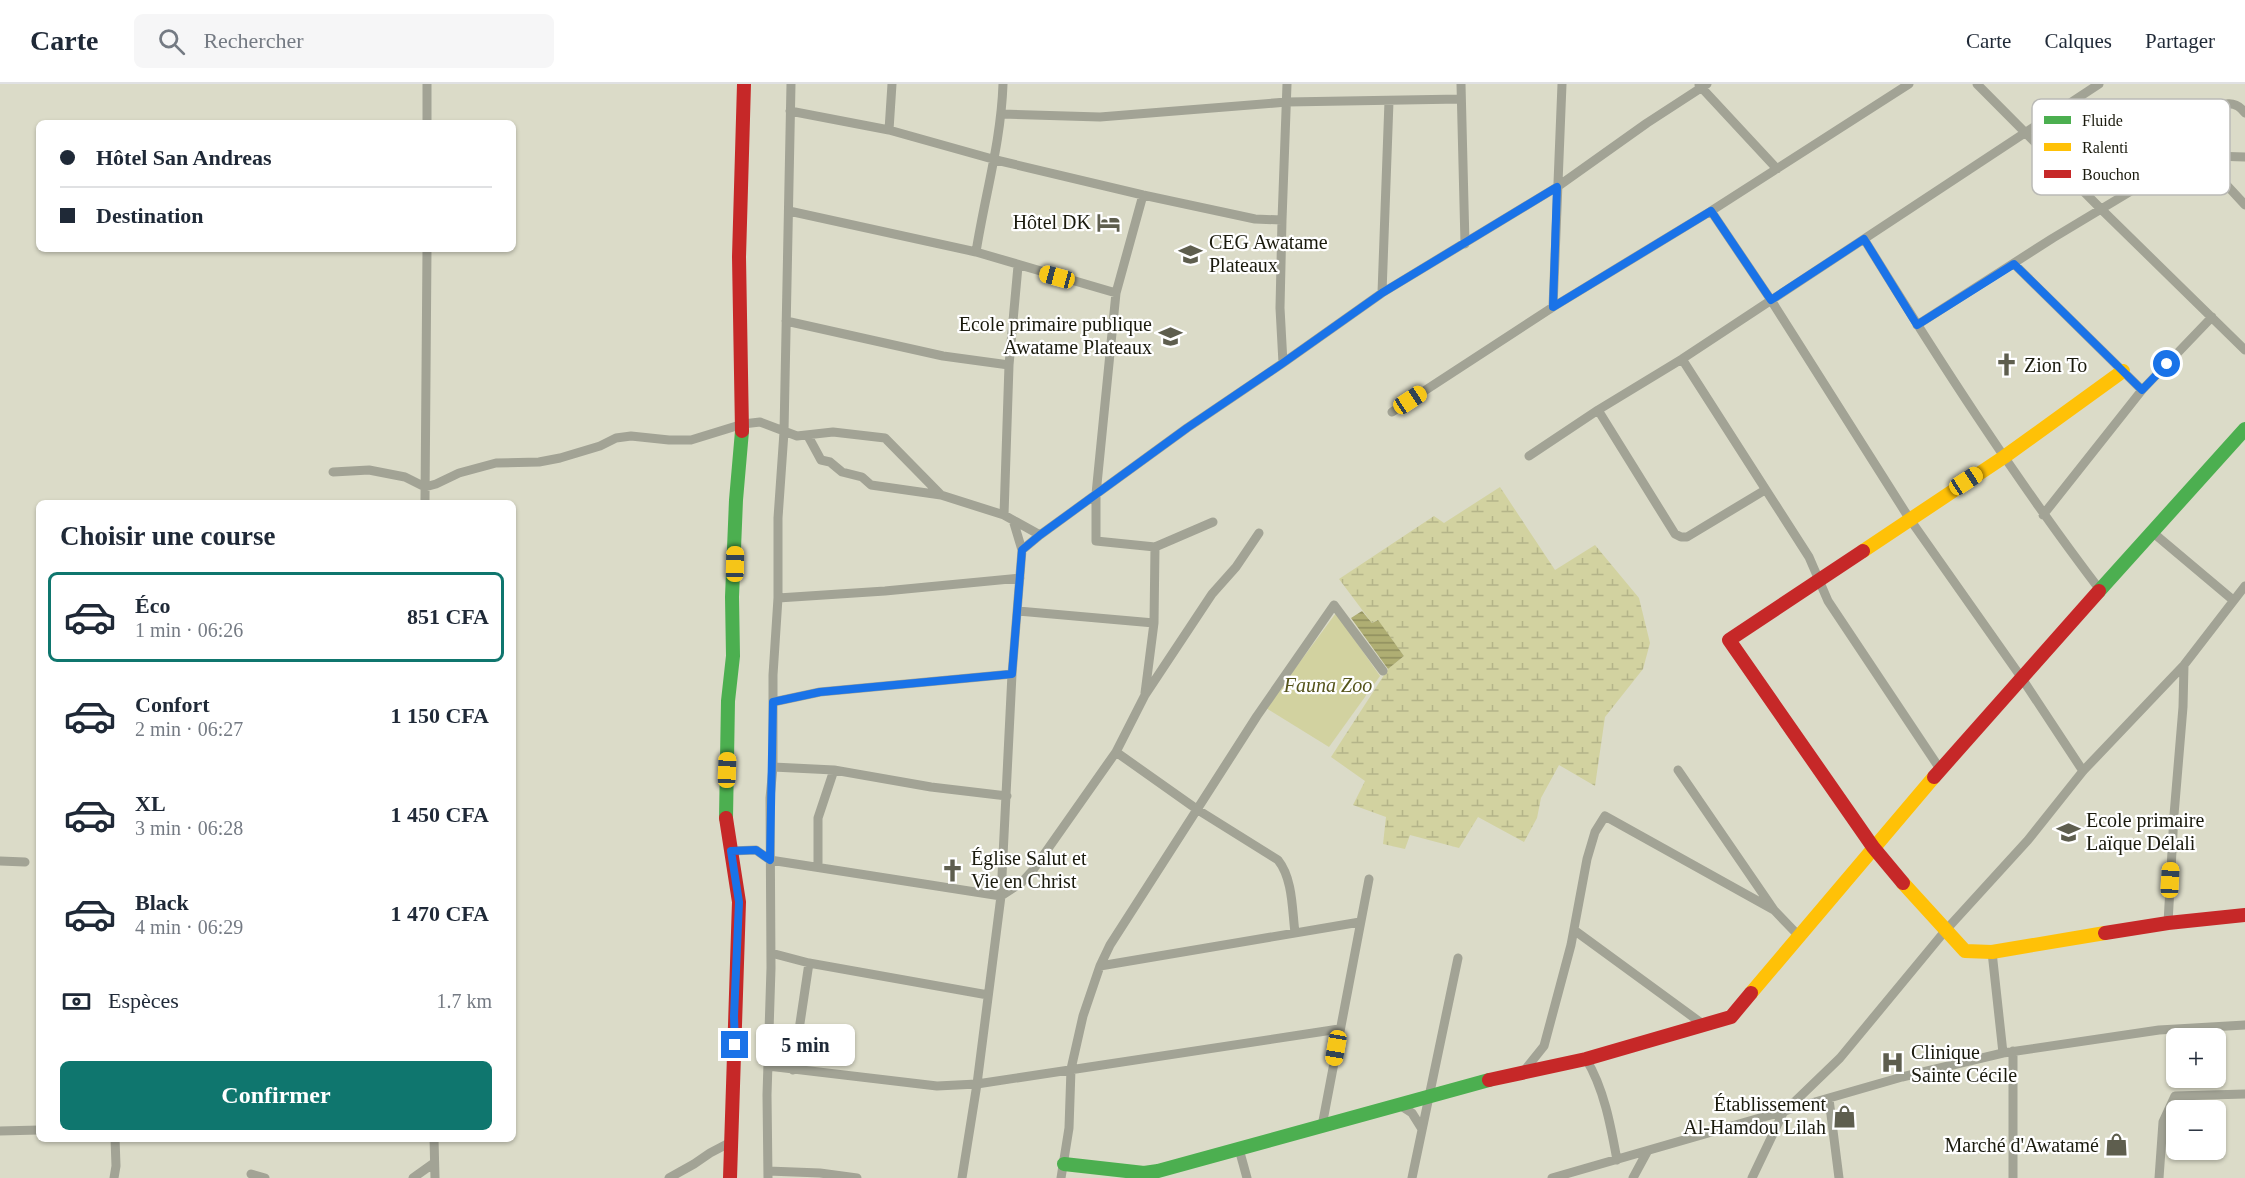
<!DOCTYPE html>
<html lang="fr">
<meta charset="utf-8">
<style>
body{margin:0;font-family:"Times New Roman",serif;background:#f6f6f7;color:#1f2937;height:100vh;display:flex;flex-direction:column;font-size:22px;white-space:nowrap}
*{box-sizing:border-box;margin:0}
p{font-size:20px;color:#747a83}
.icon{flex:none;width:33px;height:33px;fill:none;stroke:currentColor;stroke-width:2;stroke-linecap:round;stroke-linejoin:round}
.map{position:relative;flex:1;overflow:hidden}
.sheet{position:absolute;left:36px;top:416px;width:480px;height:642px;display:flex;flex-direction:column;background:#fff;border-radius:9px;box-shadow:0 2px 4px #0004}
.sheet>*{flex:none}
.top-card{position:absolute;left:36px;top:36px;width:480px;height:132px;border-radius:9px;box-shadow:0 2px 4px #0004;display:grid;align-content:center;height:132px;padding:0 24px;background:#fff}
.buttons{position:absolute;left:2166px;top:944px;display:grid;gap:12px}
.buttons a{display:grid;place-items:center;width:60px;height:60px;border-radius:9px;background:#fff;box-shadow:0 2px 4px #0004;font-size:30px}
.end{position:absolute;width:27px;height:27px;margin:-14px;border:8px solid #1a73e8;background:#fff;box-shadow:0 0 0 3px #fff}
.from{border-radius:50%}
.bubble{position:absolute;height:42px;border-radius:9px;background:#fff;box-shadow:0 2px 4px #0004;font-size:20px;font-weight:700;line-height:42px;text-align:center}
.car{position:absolute;width:18px;height:36px;margin:-18px -9px;border-radius:8px;box-shadow:0 0 4px 2px #0007;background:linear-gradient(#f5c518 24%,#345 0 40%,#f5c518 0 76%,#345 0 86%,#f5c518 0)}
.top-card b{display:flex;align-items:center;gap:21px;height:57px;font-size:22px}
.top-card b+b{border-top:2px solid #e0e1e3}
.top-card i{width:15px;height:15px;background:#1f2937}
ul{padding:0;list-style:none}
li{display:flex;align-items:center;gap:18px;height:90px;margin:0 12px 9px;padding:0 12px;border:3px solid transparent;border-radius:9px}
li div{flex:1}
li b{display:block;font-size:22px}
li em{font-style:normal;font-weight:700}
li.current{border-color:#0f766e}
li>.icon{width:54px;height:54px;stroke-width:1.5}
h2{padding:0 24px;font-size:27px;line-height:72px}
.pay{display:flex;align-items:center;gap:15px;height:66px;padding:0 24px;font-size:22px}
.pay p{margin-inline-start:auto}
.cta{display:flex;gap:12px;margin-top:auto;padding:12px 24px}
.cta a{flex:1;height:69px;border-radius:9px;background:#0f766e;color:#fff;font-size:24px;font-weight:700;line-height:69px;text-align:center}
header{display:flex;align-items:center;gap:36px;box-sizing:border-box;height:84px;padding:0 30px;background:#fff;border-bottom:2px solid #e0e1e3}
header strong{font-size:28px}
nav{display:flex;gap:33px;margin-inline-start:auto;font-size:21px}
.search{width:420px;height:54px;background:#f6f6f7;display:flex;align-items:center;gap:15px;box-sizing:border-box;padding:0 21px;border-radius:9px;color:#747a83;font-size:22px}
.map>svg:first-child{display:block}
.wetland{fill:url(#wetland-marsh)}
.park{fill:#d2d2a0}
.water{fill:url(#water-rules)}
.lines{fill:none;stroke-linecap:round;stroke-linejoin:round}
.street{stroke:#a2a395;stroke-width:9}
.fast{stroke:#4caf50;stroke-width:14}
.slow{stroke:#ffc107;stroke-width:14}
.jam{stroke:#c62828;stroke-width:14}
.route{stroke:#1a73e8;stroke-width:8}
.labels{text-anchor:middle;stroke-width:4.5;stroke-linejoin:round;paint-order:stroke}
.poi-label{font-size:20px;fill:#1a1a0d;stroke:#fff;text-anchor:start}
.park-label{font-size:20px;font-style:italic;fill:#56551c;stroke:#fff}
.key{fill:#fff;stroke:#babab6;stroke-width:1.5}
.key-label{font-size:16px;fill:#1a1a0d}
</style>
<header>
<strong>Carte</strong>
<div class="search"><svg class="icon" aria-label="search" viewBox="0 0 24 24"><circle cx="10" cy="10" r="6"/><path d="M15 15l6 6"/></svg>Rechercher</div>
<nav><a>Carte</a><a>Calques</a><a>Partager</a></nav>
</header>
<div class="map">
<svg width="2245" height="1094" viewBox="0 0 2245 1094">
<defs>
<pattern id="wetland-marsh" width="20" height="14" patternUnits="userSpaceOnUse" patternTransform="scale(1.5)"><rect width="20" height="14" fill="#d2d2a0"/><path d="M1 5h8M5 5V1M11 12h8M15 12V8" fill="none" stroke="#b4b489"/></pattern>
<pattern id="water-rules" width="6" height="5" patternUnits="userSpaceOnUse" patternTransform="scale(1.5)"><rect width="6" height="5" fill="#afae73"/><path d="M0 2.5h6" fill="none" stroke="#8e8d5d"/></pattern>
</defs>
<rect width="100%" height="100%" fill="#dbdbc8"/>
<path class="wetland" d="M1500,403L1555,486L1595,461L1639,514L1650,559L1643,585L1605,633L1595,702L1559,681L1541,714L1537,734L1524,758L1478,733L1459,764L1410,751L1405,765L1383,760L1386,733L1353,721L1365,697L1331,673L1388,585L1404,572L1377,536L1372,539L1339,495L1434,432L1444,439Z"/>
<path class="park" d="M1336,529L1380,592L1329,663L1266,624Z"/>
<path class="water" d="M1362,527L1372,539L1378,536L1404,572L1388,585L1351,534Z"/>
<g class="lines">
<path class="street" d="M1461,0L1465,160
M1977,0L2101,125L2245,266
M1699,1L1777,85
M790,27L889,46L996,76L1143,111L1255,135L1282,136
M2245,29C2225,1 2190,43 2196,68L2245,121
M1002,30L1100,33L1287,18L1461,15
M427,39V0
M889,46L892,0
M1143,111L1116,209L1096,410V457L1155,463L1213,438
M789,127L976,168L1116,209
M1711,127L1771,216L1909,434L2021,593L2083,687
M1864,155C1938,275 2014,393 2100,506
M976,168C985,111 1001,58 1003,0
M2014,180L2142,306
M1382,209L1389,17
M1553,223L1562,0
M786,237L943,272L1009,281
M1917,241L2053,154L2196,68L2213,72L2245,73
M1682,275L1809,473L1828,517L1940,685
M1283,279L1280,224L1282,136L1287,0
M1598,326L1675,450L1681,453H1687L1765,406
M1392,328L1553,223L1711,127L1909,0
M808,352L821,376L830,378L842,388L862,393L871,401L941,411L1004,431L1040,451
M1529,372L1598,326L1682,275L2099,0
M333,388L369,386L405,393L425,403L436,400L459,389L496,379L539,378L560,374L600,362L616,354L631,352L669,356H691L743,340L760,338L797,352L833,348L885,354L941,411
M425,418L427,165
M1004,431L1009,281L1018,182
M2043,431L2142,306L2212,233
M2151,447L2233,516
M1022,466L1040,451L1187,344L1283,279L1382,209L1557,103L1647,39L1707,0
M778,514L885,507L1020,494
M1018,527L1154,539
M1145,609L1154,539L1155,463
M773,618L820,608L1012,590
M1116,668L1198,726L1278,776C1293,795 1292,825 1295,849
M773,683L834,686L931,703L1007,712
M1678,686L1774,826L1798,851
M731,767L756,766L770,776L1001,812L1021,799L1033,786L1116,668L1145,611L1212,510L1236,483L1259,449
M0,777L25,778
M818,783V734L834,686
M2168,839L2174,731L2183,623L2184,581
M1574,846L1704,941
M1992,868L2003,969
M771,869L809,879L988,911
M1100,882L1360,838
M2013,967V1094
M1586,975C1604,1004 1611,1043 1617,1076
M768,982L937,1002L977,1000L1339,945
M793,986L809,879
M1524,987L1544,962L1571,861L1587,775L1595,748L1605,732L1774,826
M1829,1015L1839,1094
M1398,1020L1412,1029L1422,1045
M1322,1042L1369,795
M0,1047L39,1046
M434,1054L435,1094
M1239,1065L1247,1094
M768,1087L820,1089L857,1094
M251,1090L265,1094
M114,1094L116,1082L115,1054
M413,1094L434,1079
M669,1094L694,1080L710,1069L731,1058
M768,1094L767,1011L771,884L770,714L773,683V591L778,514V434L784,348L791,0
M962,1094L977,1000L1001,812L1012,590L1022,466L1013,436
M1061,1094L1069,1044L1071,985L1083,932L1100,882L1110,861L1257,632L1334,521L1383,587
M1412,1094L1458,874
M1552,1094L1902,993L2003,969L2159,946L2245,941
M1633,1094L1647,1068
M1752,1094L1783,1029L1840,974L1945,847L2028,756L2083,687L2184,581L2245,502
M2159,1094L2163,1038L2175,1012L2245,1010"/>
<path class="fast" d="M2099,507L2245,345
M726,734L728,617L733,572L732,513L736,416L742,347
M1064,1080L1144,1089L1158,1087L1489,996"/>
<path class="slow" d="M1863,467L2004,373L2123,287
M1903,799L1965,867L1992,868L2105,849
M1751,909L1934,693"/>
<path class="jam" d="M742,347L739,173L744,0
M1863,467L1729,556L1873,763L1903,799
M1934,693L2099,507
M726,734L739,818L730,1094
M2105,849L2168,839L2245,831
M1489,996L1586,975L1731,933L1751,909"/>
</g>
<g class="lines">
<path class="route" d="M735,961L734,932L739,818L731,767L756,766L770,776L773,618L820,608L1012,590L1022,466L1040,451L1187,344L1283,279L1382,209L1557,103L1553,223L1711,127L1771,216L1864,155L1917,241L2014,180L2142,306L2167,280"/>
</g>
<defs>
<symbol id="hotel-bare" viewBox="-9 -9 18 18"><path d="M-6-4.5h1.5V1H6V5H4.5V3h-9V5H-6ZM-4 0a1.8 1.8 0 1 1 3.6 0ZM.5 0V-2.5h3Q6-2.5 6 0Z" fill="#5e5e4e" stroke="#fff" stroke-width="2.5" paint-order="stroke"/></symbol>
<symbol id="school-bare" viewBox="-9 -9 18 18"><path d="M0-5L7-2L0 1L-7-2ZM-4 1L0 2.5L4 1V4Q0 6-4 4Z" fill="#5e5e4e" stroke="#fff" stroke-width="2.5" paint-order="stroke"/></symbol>
<symbol id="church-bare" viewBox="-9 -9 18 18"><path d="M-1.2-6h2.4v3.5h3.3v2.4h-3.3V6h-2.4V-.1h-3.3v-2.4h3.3Z" fill="#5e5e4e" stroke="#fff" stroke-width="2.5" paint-order="stroke"/></symbol>
<symbol id="hospital-bare" viewBox="-9 -9 18 18"><path d="M-5-5h3v3.5h4V-5h3V5h-3V1.5h-4V5h-3Z" fill="#5e5e4e" stroke="#fff" stroke-width="2.5" paint-order="stroke"/></symbol>
<symbol id="shop-bare" viewBox="-9 -9 18 18"><path d="M-5-2.5h2.3a2.7 3.5 0 0 1 5.4 0H5L5.5 6h-11ZM-1.5-2.5h3a1.5 2.3 0 0 0-3 0Z" fill="#5e5e4e" stroke="#fff" stroke-width="2.5" paint-order="stroke"/></symbol>
</defs>
<g fill-rule="evenodd">
<use href="#hotel-bare" x="1092" y="122" width="33" height="33"/>
<use href="#school-bare" x="1174" y="154" width="33" height="33"/>
<use href="#school-bare" x="1154" y="236" width="33" height="33"/>
<use href="#church-bare" x="1990" y="264" width="33" height="33"/>
<use href="#school-bare" x="2052" y="732" width="33" height="33"/>
<use href="#church-bare" x="936" y="770" width="33" height="33"/>
<use href="#hospital-bare" x="1876" y="962" width="33" height="33"/>
<use href="#shop-bare" x="1828" y="1016" width="33" height="33"/>
<use href="#shop-bare" x="2100" y="1044" width="33" height="33"/>
</g>
<g class="labels">
<g class="poi-label">
<text x="1091" y="145" text-anchor="end">Hôtel DK</text>
<text x="1209" y="165">CEG Awatame<tspan x="1209" dy="23">Plateaux</tspan></text>
<text x="1152" y="247" text-anchor="end">Ecole primaire publique<tspan x="1152" dy="23">Awatame Plateaux</tspan></text>
<text x="2024" y="288">Zion To</text>
<text x="2086" y="743">Ecole primaire<tspan x="2086" dy="23">Laïque Délali</tspan></text>
<text x="971" y="781">Église Salut et<tspan x="971" dy="23">Vie en Christ</tspan></text>
<text x="1911" y="975">Clinique<tspan x="1911" dy="23">Sainte Cécile</tspan></text>
<text x="1826" y="1027" text-anchor="end">Établissement<tspan x="1826" dy="23">Al-Hamdou Lilah</tspan></text>
<text x="2099" y="1068" text-anchor="end">Marché d'Awatamé</text>
</g>
<g class="park-label">
<text x="1328" y="608">Fauna Zoo</text>
</g>
</g>
<rect x="2032" y="15" width="198" height="96" rx="9" class="key"/>
<rect x="2044" y="32" width="27" height="8" fill="#4caf50"/>
<rect x="2044" y="59" width="27" height="8" fill="#ffc107"/>
<rect x="2044" y="86" width="27" height="8" fill="#c62828"/>
<g class="key-label">
<text x="2082" y="42">Fluide</text>
<text x="2082" y="69">Ralenti</text>
<text x="2082" y="96">Bouchon</text>
</g>
</svg>
<div class="buttons">
<a>+</a>
<a>−</a>
</div>
<i class="end from" style="left:2167px;top:280px"></i>
<i class="end" style="left:735px;top:961px"></i>
<div class="bubble" style="left:756px;top:940px;width:99px">5 min</div>
<i class="car" style="left:1057px;top:193px;rotate:285deg"></i>
<i class="car" style="left:1410px;top:316px;rotate:57deg"></i>
<i class="car" style="left:1966px;top:397px;rotate:57deg"></i>
<i class="car" style="left:735px;top:480px;rotate:1deg"></i>
<i class="car" style="left:727px;top:686px;rotate:2deg"></i>
<i class="car" style="left:2170px;top:796px;rotate:3deg"></i>
<i class="car" style="left:1336px;top:964px;rotate:190deg"></i>
<div class="top-card">
<b><i class="from"></i>Hôtel San Andreas</b>
<b><i></i>Destination</b>
</div>
<section class="sheet">
<h2>Choisir une course</h2>
<ul>
<li class="current"><svg class="icon" aria-label="car" viewBox="0 0 24 24"><path d="M5 17H2v-5l4-1 3-4h7l3 4 3 1v5h-3M9 17h6M6 11h13"/><circle cx="7" cy="17" r="2"/><circle cx="17" cy="17" r="2"/></svg><div><b>Éco</b><p>1 min · 06:26</p></div><em>851 CFA</em></li>
<li><svg class="icon" aria-label="car" viewBox="0 0 24 24"><path d="M5 17H2v-5l4-1 3-4h7l3 4 3 1v5h-3M9 17h6M6 11h13"/><circle cx="7" cy="17" r="2"/><circle cx="17" cy="17" r="2"/></svg><div><b>Confort</b><p>2 min · 06:27</p></div><em>1 150 CFA</em></li>
<li><svg class="icon" aria-label="car" viewBox="0 0 24 24"><path d="M5 17H2v-5l4-1 3-4h7l3 4 3 1v5h-3M9 17h6M6 11h13"/><circle cx="7" cy="17" r="2"/><circle cx="17" cy="17" r="2"/></svg><div><b>XL</b><p>3 min · 06:28</p></div><em>1 450 CFA</em></li>
<li><svg class="icon" aria-label="car" viewBox="0 0 24 24"><path d="M5 17H2v-5l4-1 3-4h7l3 4 3 1v5h-3M9 17h6M6 11h13"/><circle cx="7" cy="17" r="2"/><circle cx="17" cy="17" r="2"/></svg><div><b>Black</b><p>4 min · 06:29</p></div><em>1 470 CFA</em></li>
</ul>
<div class="pay"><svg class="icon" aria-label="cash" viewBox="0 0 24 24"><path d="M3 7h18v10H3z"/><circle cx="12" cy="12" r="2"/></svg>Espèces<p>1.7 km</p></div>
<div class="cta"><a>Confirmer</a></div>
</section>
</div>
